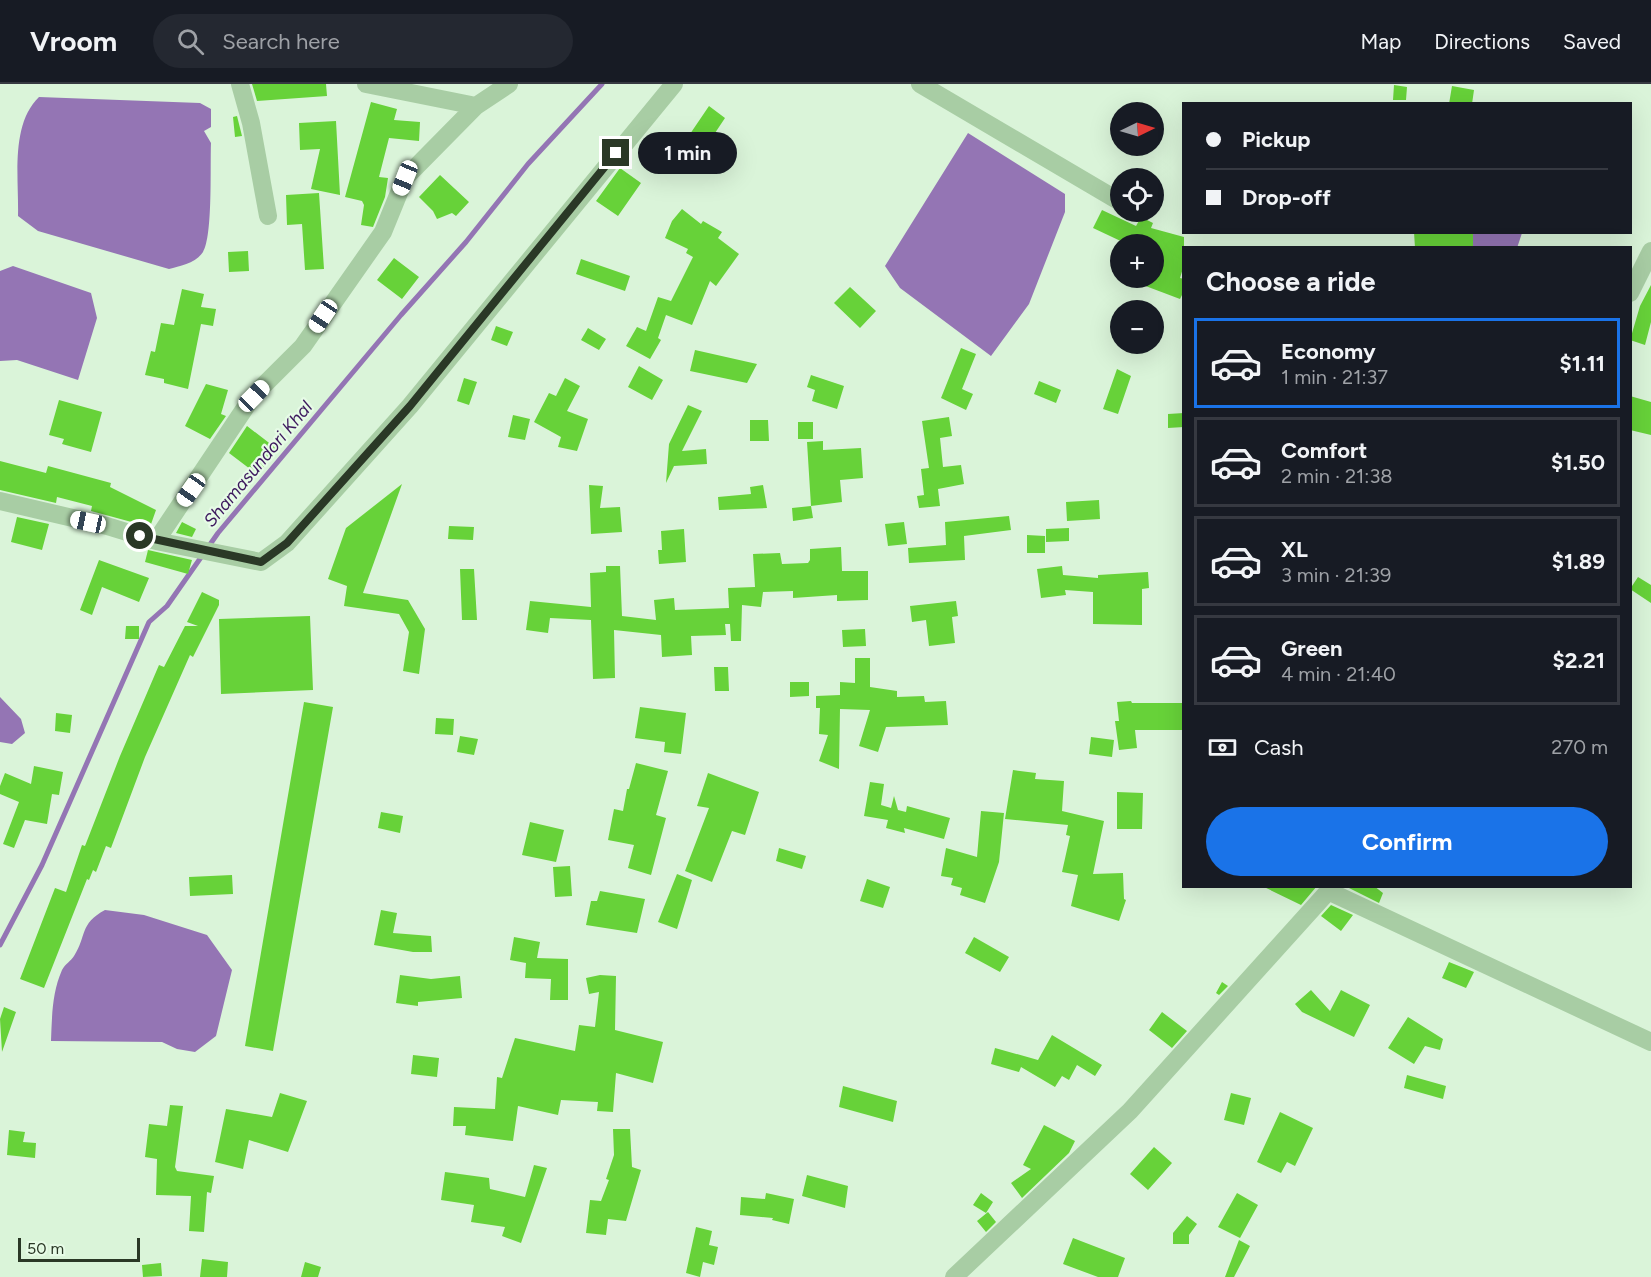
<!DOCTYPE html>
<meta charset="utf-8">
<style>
body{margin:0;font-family:Figtree,sans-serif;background:#242831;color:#f1f3f6;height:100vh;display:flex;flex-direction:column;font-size:22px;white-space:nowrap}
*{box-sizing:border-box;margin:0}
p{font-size:20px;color:#9ea1a6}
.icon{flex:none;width:33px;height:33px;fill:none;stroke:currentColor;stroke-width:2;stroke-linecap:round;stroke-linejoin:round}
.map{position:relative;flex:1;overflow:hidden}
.side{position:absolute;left:1182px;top:162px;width:450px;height:642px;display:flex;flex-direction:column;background:#171b24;border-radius:0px;box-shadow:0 6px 24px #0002}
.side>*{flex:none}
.banner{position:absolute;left:1182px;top:18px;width:450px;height:132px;border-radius:0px;box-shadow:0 6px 24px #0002;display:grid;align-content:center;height:132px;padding:0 24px;background:#171b24}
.needle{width:39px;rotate:85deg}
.controls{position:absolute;left:1110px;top:18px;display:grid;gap:12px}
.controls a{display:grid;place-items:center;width:54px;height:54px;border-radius:50%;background:#171b24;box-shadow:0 6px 24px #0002;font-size:30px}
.scale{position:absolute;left:18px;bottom:15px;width:122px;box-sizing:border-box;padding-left:6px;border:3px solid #2a3826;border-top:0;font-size:16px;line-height:21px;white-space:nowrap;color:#2a3826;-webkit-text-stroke:4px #e6fbe6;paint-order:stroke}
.end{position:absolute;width:27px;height:27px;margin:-14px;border:8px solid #2a3826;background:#fff;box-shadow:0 0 0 3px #fff}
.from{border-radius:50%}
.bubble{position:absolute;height:42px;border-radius:21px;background:#171b24;box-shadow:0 6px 24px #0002;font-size:20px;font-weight:700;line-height:42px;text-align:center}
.car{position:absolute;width:18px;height:36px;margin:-18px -9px;border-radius:8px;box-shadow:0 0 4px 2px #0007;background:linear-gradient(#fff 24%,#345 0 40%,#fff 0 76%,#345 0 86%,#fff 0)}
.banner b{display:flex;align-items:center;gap:21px;height:57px;font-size:22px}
.banner b+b{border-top:2px solid #363941}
.banner i{width:15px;height:15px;background:#f1f3f6}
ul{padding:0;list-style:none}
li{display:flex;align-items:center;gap:18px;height:90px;margin:0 12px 9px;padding:0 12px;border:3px solid #363941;border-radius:0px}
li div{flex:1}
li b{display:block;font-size:22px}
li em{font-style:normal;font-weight:700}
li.current{border-color:#1a73e8}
li>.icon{width:54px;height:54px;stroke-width:1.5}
h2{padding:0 24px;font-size:27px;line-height:72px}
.pay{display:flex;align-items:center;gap:15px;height:66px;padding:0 24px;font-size:22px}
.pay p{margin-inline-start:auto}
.primary-button{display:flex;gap:12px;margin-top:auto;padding:12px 24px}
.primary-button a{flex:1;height:69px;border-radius:36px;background:#1a73e8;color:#fff;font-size:24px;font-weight:700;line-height:69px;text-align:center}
header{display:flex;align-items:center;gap:36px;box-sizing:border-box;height:84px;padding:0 30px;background:#171b24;border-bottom:2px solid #363941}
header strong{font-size:28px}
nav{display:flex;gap:33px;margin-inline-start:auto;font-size:21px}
.search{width:420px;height:54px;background:#242831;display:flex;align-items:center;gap:15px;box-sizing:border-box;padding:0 21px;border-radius:33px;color:#9ea1a6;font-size:22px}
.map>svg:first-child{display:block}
.water{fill:#9475b4}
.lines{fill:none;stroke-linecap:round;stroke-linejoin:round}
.stream{stroke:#9475b4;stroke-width:5}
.building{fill:#67d239}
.minor{stroke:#a8cda4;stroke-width:18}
.route{stroke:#2a3826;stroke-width:8}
.labels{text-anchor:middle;stroke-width:4.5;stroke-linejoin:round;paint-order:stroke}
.water-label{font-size:18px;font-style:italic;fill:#3c185d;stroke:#e6fbe6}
</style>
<header>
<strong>Vroom</strong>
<div class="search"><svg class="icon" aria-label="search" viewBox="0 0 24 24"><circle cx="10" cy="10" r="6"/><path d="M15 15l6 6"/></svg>Search here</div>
<nav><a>Map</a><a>Directions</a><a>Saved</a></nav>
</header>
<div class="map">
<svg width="1651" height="1193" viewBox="0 0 1651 1193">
<rect width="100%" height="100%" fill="#daf4d9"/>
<path class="water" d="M39,13L200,19L211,25V43L204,47L211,59C210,81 213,152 203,168C196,179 180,182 169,185L38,147L18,132C19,95 10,41 39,13Z
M968,49L1065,110V128L1029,220L991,272L900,204L885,182Z
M1459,149H1522L1517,164L1464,163Z
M13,182L91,209L97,234L78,296L17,276L0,277V187Z
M0,613L21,635L25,649L12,660L0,658Z
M105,826L144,831L207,851L232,886L216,952L195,968L177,965L162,958L51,957C52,932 52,909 62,886C65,880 71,877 74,872C87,852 79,840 105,826Z"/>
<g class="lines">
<path class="stream" d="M0,861L42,781L149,538L167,522L218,449L401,231L466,158L528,80L602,0"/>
</g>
<path class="building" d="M252,0H326L327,12L257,17Z
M1394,1L1407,3L1406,16H1393Z
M1452,2L1474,6L1472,20H1449Z
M371,18L397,25L394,36L420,38L419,57L389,54L379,93L388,94L385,113L373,143L361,141L364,121L362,117L345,113Z
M709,22L725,34L707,61L690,50Z
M237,32L242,52L235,53L233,33Z
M336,37L340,111L311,105L320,65L300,66L299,39Z
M620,84L641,99L618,132L596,117Z
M440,91L469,118L456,132L452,129L437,135L433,127L419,113Z
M319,109L324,185L305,186L302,140L287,141L286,111Z
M682,125L701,140L703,137L722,148L718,154L739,170L716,202L710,197L692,241L666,231L658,254L661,256L650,275L626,262L637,243L646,247L658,213L671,217L693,173L686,169L688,165L665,154L672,137Z
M1102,126L1136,142L1141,133L1153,139L1151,144L1184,153V181L1180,194L1184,195V207L1180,215L1127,195L1154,194V160H1127L1093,144Z
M1414,148H1473V164H1415Z
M248,167L249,187L229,188L228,168Z
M394,174L419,193L402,215L377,196Z
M581,175L630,192L625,207L576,190Z
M1651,201V238L1645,261L1630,256L1640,222Z
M850,203L876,227L860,244L834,219Z
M182,205L204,210L201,223L216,225L213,242L201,240L188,305L164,299V295L145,291L151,267L155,268L161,239L174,241Z
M496,242L513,248L507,262L491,256Z
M588,244L606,255L599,266L581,256Z
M961,264L976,270L962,305L973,310L966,326L941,314Z
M695,266L757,280L747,299L690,287Z
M639,282L663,296L652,316L628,303Z
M1117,285L1131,292L1118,330L1103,325Z
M811,291L844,302L837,325L812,317L815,306L807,303Z
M464,294L477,298L469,321L457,317Z
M565,294L580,302L567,327L588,335L577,367L558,363L561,353L534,338L549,309L556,312Z
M1039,297L1061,306L1056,319L1034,310Z
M206,300L228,306L221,330L226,332L210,355L185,342Z
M1630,312L1651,318V351L1630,346Z
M59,316L102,328L91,368L62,360L64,355L49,351Z
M688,321L702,327L682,367L706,365L707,380L674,382L666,399L669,360Z
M1184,329V343L1168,344V330Z
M513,331L530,335L525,356L508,353Z
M949,333L952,352L940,354L943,383L961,381L964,400L938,405L940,422L919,424L917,412L924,411L921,385L929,384L922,337Z
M750,336H768L769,357H750Z
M798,338H813V355H798Z
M247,342L277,365L258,391L229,369Z
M823,357V366L861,364L863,394L840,396L842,418L811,422L807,358Z
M0,377L46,389L48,382L111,399L110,403L156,426L150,443L91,427L92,422L57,413L56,419L0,406Z
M402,400L363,509L408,516L425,545L419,590L403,587L409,548L399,530L344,522L347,502L328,495L346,444Z
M589,401L603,402L600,424L620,423L622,448L591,450Z
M763,401L767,424L719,426L718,413L751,410L750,403Z
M1099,416L1100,435L1067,437L1066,418Z
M811,422L813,434L793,437L792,424Z
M1009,432L1011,446L964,452L965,476L909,479L908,464L946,461L945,438Z
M17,433L49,440L42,466L11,458Z
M182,438L196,445L192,453L176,449Z
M904,438L907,460L888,462L885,440Z
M449,442L474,443L473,456L448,455Z
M1069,444V457L1046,458V445Z
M684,445L686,478L659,480L658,466H662L661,447Z
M1027,451L1045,452V469H1027Z
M841,463L842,487H868V516L837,517V511L793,514V507L763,508L761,523L742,521L741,557H731L730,540H725L726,551L691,552L692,571L662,573L661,551L614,546L615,594L593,595L591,536L550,534L548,549L526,546L530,517L591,523L590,489L606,488V482H620L622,532L656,536L654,516L674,514L675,526L729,524L728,504L755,503L753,470L780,469L782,480L808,479L810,476V465Z
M148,466L192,476L188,490L145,478Z
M99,476L149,494L139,518L102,503L92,531L80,526Z
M1062,482L1063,491L1098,494V491L1148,488L1149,504L1142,505V541L1093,540V508L1065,506L1066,511L1041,514L1037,485Z
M460,485H474L477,536H462Z
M1638,493L1651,501V519L1630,505Z
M202,508L219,516V521L193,573L190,571L145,673L111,764L106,762L96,788L93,786L89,796L87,795L44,904L20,895L55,804L66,808L82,761L85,762L120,672L159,581L164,583L185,542H198L187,538Z
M956,517L958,532L952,533L955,559L929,562L926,536L912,538L910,522Z
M310,532L313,606L221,610L219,535Z
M126,542H139V555H125Z
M865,545L866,562L843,563L842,546Z
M855,574H870V603L897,607V613L924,612L925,618L946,617L948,641L886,643L878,668L859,662L870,626L840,625L839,685L819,677L828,651L819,650L820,624H816V612L840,611V598L855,599Z
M714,583H728L729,607H715Z
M790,598H809V612L790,613Z
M1131,617L1132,619H1184V646H1135L1137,664L1119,666L1115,637H1119L1117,618Z
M304,618L333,623L273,967L245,962Z
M640,623L686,629L681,670L664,668L665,658L635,654Z
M56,629L72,631L70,649L55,647Z
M436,634L454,635L453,651L435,650Z
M460,652L478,655L474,671L457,668Z
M1091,653L1114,656L1112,673L1089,670Z
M636,679L668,687L656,731L666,734L651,791L628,784L634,761L608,756L614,725L623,727L627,705H629Z
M34,682L63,688L59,711L52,710L47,740L25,736L14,764L3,760L19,718L0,710V702L5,689L31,700Z
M1013,686L1036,689L1035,695L1064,697L1062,727L1104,737L1093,790L1123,789L1124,815L1126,816L1119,837L1071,822L1078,791L1062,788L1070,752L1066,751L1068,741L1005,735Z
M708,689L759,708L745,751L732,747L712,798L685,787L709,724L697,722Z
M870,698L884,700L881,721L891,724L894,712L898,726L906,728L907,722L950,734L944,755L904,744L905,749L886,744L888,736L864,732Z
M1117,708L1143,709L1142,745H1117Z
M981,727L1004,729L999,778L985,819L960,811L962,804L951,801L953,794L941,792L946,764L977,773Z
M381,728L403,732L400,749L378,744Z
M530,738L564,746L556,778L522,771Z
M779,764L806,772L802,785L776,777Z
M570,782L572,812L555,813L553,783Z
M677,790L692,796L677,845L658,838Z
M232,791L233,810L190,812L189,793Z
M867,795L890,803L883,824L860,817Z
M1262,802H1317L1301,821Z
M1345,802H1374L1383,809L1379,819Z
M600,807L645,815L637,849L586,841L591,817H597Z
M1331,821L1353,831L1341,847L1321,832Z
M381,826L397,829L393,849L431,852L432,868H413L374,861Z
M514,853L540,858L537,874L568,875V916H550L551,895L525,894L526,879L510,876Z
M974,853L1009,873L1000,888L965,869Z
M1449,878L1474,888L1466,904L1442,894Z
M400,891L431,895L460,892L462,914L418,918V922L396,919Z
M600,891L616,892L615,946L663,958L653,999L616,989L613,1028L597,1027L598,1018L561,1016L558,1031L518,1022L513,1057L465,1051L466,1042H453L454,1023L495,1025L497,993L502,994L515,954L575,967L579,941L595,943L599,908L589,910L586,894Z
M1222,898L1228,902L1219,911L1216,909Z
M1311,906L1330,927L1341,906L1370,921L1354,953L1302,928L1295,920Z
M4,923L16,928L2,968L0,935Z
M1162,928L1187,947L1172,964L1149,946Z
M1408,933L1443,955L1440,966L1425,962L1414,980L1388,964Z
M1052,951L1102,981L1095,992L1077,981L1069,996L1062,992L1055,1003L1021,983L1019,988L991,980L995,964L1038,976Z
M413,971L439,974L437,993L411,990Z
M1407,991L1446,1002L1443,1015L1404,1004Z
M843,1002L897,1017L893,1038L839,1023Z
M280,1009L307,1017L288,1068L249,1056L243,1085L215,1078L226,1025L272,1033Z
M1231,1009L1251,1014L1244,1041L1224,1036Z
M170,1021L183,1022L175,1083L177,1087L214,1092L211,1109L207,1108L204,1148L189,1147L191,1112L156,1111L157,1075L145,1073L149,1040L167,1042Z
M1280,1028L1313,1044L1295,1082L1287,1078L1281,1089L1257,1078Z
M1044,1041L1075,1057L1069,1069L1022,1114L1011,1099L1031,1085L1023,1081Z
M613,1045H630L632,1083L641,1086L626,1137L608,1135L606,1151L586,1149L590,1116L601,1117L609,1096L606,1095L614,1071Z
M9,1046L25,1048L23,1058L36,1059L35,1074L7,1071Z
M1154,1063L1172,1079L1148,1106L1130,1090Z
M534,1081L547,1084L521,1159L502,1152L505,1143L471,1138L474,1121L441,1116L445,1088L489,1094L490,1105L525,1113Z
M807,1091L848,1102L845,1124L802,1112Z
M766,1109L794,1115L789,1140L772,1136L773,1134L740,1131L741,1113L765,1115Z
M981,1109L993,1118L986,1129L973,1121Z
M1237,1109L1258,1121L1240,1154L1218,1143Z
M988,1128L996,1138L986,1148L977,1137Z
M1187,1132L1197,1140L1189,1151V1160H1173V1149Z
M696,1143L712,1147L709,1161L718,1163L714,1181L703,1178L700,1193L686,1189Z
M1073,1154L1125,1174L1118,1193H1098L1063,1180Z
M1239,1156L1250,1162L1234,1193H1225Z
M202,1175L228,1178L227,1193H200Z
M305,1178L321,1183L318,1193H301Z
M161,1179L162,1192L143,1193L142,1181Z"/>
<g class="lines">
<path class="minor" d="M240,0L251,39L268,132
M366,0L476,22
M509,0L476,22L405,94L383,148L303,262L253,312L156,457L261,478L287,459L410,322L674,0
M920,0L1117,116
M1630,209L1651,167
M0,417L107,442L156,457
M1328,807L1651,958
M954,1193L1130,1027L1333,802"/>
</g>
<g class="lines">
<path class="route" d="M140,452L261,478L287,459L410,322L616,69"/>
</g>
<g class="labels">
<g class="water-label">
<text transform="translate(258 380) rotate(-50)" y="6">Shamasundori Khal</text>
</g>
</g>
</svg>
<div class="controls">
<a><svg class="needle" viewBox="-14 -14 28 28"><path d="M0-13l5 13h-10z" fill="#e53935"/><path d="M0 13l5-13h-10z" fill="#9ea1a6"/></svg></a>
<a><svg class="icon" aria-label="locate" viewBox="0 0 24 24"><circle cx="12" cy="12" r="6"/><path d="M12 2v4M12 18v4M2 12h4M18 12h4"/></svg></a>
<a>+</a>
<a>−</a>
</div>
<div class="scale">50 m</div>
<i class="end from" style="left:140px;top:452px"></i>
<i class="end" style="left:616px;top:69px"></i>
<div class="bubble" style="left:638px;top:48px;width:99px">1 min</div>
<i class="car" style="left:405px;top:94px;rotate:202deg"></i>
<i class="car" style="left:323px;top:232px;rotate:214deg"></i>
<i class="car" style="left:254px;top:312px;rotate:44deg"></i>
<i class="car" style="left:191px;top:406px;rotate:215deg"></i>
<i class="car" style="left:88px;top:438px;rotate:282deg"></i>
<div class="banner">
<b><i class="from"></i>Pickup</b>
<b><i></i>Drop-off</b>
</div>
<section class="side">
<h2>Choose a ride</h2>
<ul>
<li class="current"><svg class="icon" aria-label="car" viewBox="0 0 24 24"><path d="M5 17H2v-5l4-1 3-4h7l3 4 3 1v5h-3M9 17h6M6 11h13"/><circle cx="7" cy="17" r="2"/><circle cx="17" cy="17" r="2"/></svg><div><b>Economy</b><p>1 min · 21:37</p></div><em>$1.11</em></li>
<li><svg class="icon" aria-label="car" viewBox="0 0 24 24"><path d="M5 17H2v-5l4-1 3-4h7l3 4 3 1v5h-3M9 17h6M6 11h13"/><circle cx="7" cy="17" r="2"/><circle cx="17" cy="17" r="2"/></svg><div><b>Comfort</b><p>2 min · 21:38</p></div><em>$1.50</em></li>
<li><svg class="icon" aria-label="car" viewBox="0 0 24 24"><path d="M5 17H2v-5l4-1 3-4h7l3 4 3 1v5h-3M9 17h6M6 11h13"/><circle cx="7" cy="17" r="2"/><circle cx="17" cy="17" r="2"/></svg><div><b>XL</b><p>3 min · 21:39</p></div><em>$1.89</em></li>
<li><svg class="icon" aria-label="car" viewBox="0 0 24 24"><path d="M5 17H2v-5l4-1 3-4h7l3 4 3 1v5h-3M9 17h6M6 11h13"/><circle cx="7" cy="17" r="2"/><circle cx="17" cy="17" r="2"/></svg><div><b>Green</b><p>4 min · 21:40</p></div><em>$2.21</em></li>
</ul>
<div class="pay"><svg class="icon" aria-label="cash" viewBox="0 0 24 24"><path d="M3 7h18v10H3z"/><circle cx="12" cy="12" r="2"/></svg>Cash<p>270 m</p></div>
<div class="primary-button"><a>Confirm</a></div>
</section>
</div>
